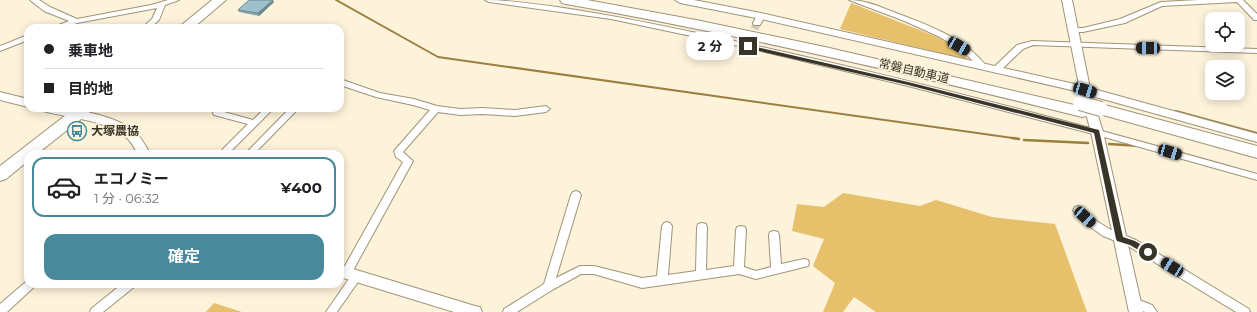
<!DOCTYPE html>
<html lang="ja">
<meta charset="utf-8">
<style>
body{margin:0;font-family:Montserrat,"Noto Sans JP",sans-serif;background:#f2f2f2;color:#202124;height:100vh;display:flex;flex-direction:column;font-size:15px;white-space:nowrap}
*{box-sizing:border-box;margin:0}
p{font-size:13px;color:#757577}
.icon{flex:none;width:22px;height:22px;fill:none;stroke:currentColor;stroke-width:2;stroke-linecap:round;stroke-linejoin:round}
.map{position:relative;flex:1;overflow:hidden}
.side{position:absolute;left:24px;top:150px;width:320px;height:138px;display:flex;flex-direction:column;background:#fff;border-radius:12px;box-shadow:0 2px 10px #0003}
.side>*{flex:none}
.hud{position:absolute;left:24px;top:24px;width:320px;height:88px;border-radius:12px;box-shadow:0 2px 10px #0003;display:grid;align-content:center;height:88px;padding:0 20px;background:#fff}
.controls{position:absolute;left:1205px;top:12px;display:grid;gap:8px}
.controls a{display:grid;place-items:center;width:40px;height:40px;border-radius:8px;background:#fff;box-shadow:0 2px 10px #0003;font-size:20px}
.end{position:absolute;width:18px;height:18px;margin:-9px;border:5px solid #393428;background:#fff;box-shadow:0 0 0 2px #fff}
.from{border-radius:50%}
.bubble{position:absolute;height:28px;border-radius:12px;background:#fff;box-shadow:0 2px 10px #0003;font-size:13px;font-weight:700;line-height:28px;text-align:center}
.car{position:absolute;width:12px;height:24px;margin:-12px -6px;border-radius:5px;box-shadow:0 0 3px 1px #0007;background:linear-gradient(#222 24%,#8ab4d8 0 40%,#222 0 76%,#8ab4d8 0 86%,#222 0)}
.hud b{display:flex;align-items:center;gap:14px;height:38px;font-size:15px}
.hud b+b{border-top:1px solid #e0e0e0}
.hud i{width:10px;height:10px;background:#202124}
ul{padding:7px 0 0;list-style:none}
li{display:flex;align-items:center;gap:12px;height:60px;margin:0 8px 6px;padding:0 12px;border:2px solid transparent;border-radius:12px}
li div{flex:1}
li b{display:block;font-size:15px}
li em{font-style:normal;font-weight:700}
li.active{border-color:#488a9b}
li>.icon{width:36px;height:36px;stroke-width:1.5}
.action{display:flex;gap:8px;margin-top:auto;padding:8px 20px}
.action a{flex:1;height:46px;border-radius:12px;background:#488a9b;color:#fff;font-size:16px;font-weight:700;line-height:46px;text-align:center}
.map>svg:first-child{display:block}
.green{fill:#e6c06b}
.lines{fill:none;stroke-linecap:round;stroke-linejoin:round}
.stream-far1{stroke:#9b7f3f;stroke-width:2}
.stream{stroke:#9b7f3f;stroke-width:2.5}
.street-tunnel{stroke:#d6ccb6;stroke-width:8;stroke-dasharray:8 4;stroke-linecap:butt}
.street-casing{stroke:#a09378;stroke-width:2}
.secondary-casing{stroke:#a09378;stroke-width:2}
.highway-casing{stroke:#a09378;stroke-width:2}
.street{fill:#fff;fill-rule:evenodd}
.secondary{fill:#fff;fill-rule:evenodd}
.highway{fill:#fff;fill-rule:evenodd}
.highway-bridge-casing{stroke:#a09378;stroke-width:16;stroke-linecap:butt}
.highway-bridge{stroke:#fff;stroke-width:14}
.wall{fill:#87a6af}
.shaded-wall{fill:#6e878f}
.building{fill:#9dc1cc;stroke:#6e878f}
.route{fill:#393428}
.labels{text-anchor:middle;stroke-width:3.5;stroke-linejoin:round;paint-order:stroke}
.street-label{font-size:12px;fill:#393428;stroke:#fdf2da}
.poi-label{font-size:12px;font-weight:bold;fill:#393428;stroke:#fdf2da;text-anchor:start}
</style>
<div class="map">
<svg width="1257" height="312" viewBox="0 0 1257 312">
<rect width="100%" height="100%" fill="#fdf2da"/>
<path class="green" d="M851,3L950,42L969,60L840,29Z
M843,193L920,206L936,200L992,217L1055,224L1087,312H876L854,297L843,312H823L835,283L813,266L824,239L792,231L797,204L824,207Z
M214,303L242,312H206Z"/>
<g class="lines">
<path class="stream-far1" d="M336,0L438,57L1019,139
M1174,112L1176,111L1257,133"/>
<path class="stream" d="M1012,138L1019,139
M1024,140L1088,143
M1109,144L1141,146"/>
<path class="street-tunnel" d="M750,40L757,23"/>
<defs>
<path id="street" d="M30,0H39L50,7L77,19L151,5L168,0H179L165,5L159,20L150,28H142L152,19L157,8L77,23L62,28H51L69,21L44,11Z
M485,0C509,0 533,4 557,7C613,15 669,27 725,39C904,77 1081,124 1257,174V180L1097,135L908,86L748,48L611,19L489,2Z
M849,0C864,0 878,6 891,11C925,24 965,37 987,67L983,69H980L969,57L955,46L938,36L902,20Z
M1198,0H1243L1257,14V20H1254L1237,2L1162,6L1125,23L1083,32H1074L1070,30L1074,28H1083L1120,19L1161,2Z
M758,14H764L765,16L760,25H754L753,23Z
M28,35V40L0,51V46Z
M1032,41L1257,49V53L1033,45L1023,49L999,72H993L992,70L993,68L1017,45Z
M340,79L380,93L414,99L437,106L460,109L483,108L515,110L546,106L550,109L546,112L515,116L483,114L460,115L438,112L403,152L413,161L350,276L346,277L342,276L341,273L403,162L396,157L394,151L430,110L413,105L376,97L340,85Z
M265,108H274L229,153H223L222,151L223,149L248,124L214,115L213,113L214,111L217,110L253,120Z
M290,108H299L254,154H245Z
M576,191L579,192L581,195L556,278L580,266H594L642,278L657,276L662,226L664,223L667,222L670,223L672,226L668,275L696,271L697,227L698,224L702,223L706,224L707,227L706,270L734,266L736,230L737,227L741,226L745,227L746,230L744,267L756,271L771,267L769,235L770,232L774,231L778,232L779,235L781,264L804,259L808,260L809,263L808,266L756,279L739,274L642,288L594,274H581L552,290L517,312H503L504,309L544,284L571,195L573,192Z
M1078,206L1081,207L1095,220L1111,230L1136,240L1249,309L1250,312H1236L1128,246L1103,236L1089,226L1075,213L1073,210L1075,207Z
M357,272L361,273L362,276L337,312H326L353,273Z
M28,280V284H35L34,287L7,312H0V304Z
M122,284H135L134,287L103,312H90L91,309Z
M1134,298L1152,305L1157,312H1145L1130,306L1129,303L1130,300Z"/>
<path id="secondary" d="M675,0H694L761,13L1079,85L1062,0H1072L1090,88L1257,134V142L1092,96L1103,132L1143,312H1129L1091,132L1080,92L761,19L680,3Z
M0,92L28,99V107L0,100Z
M41,108C70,108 111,113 134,131C141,137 146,146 150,154H138C135,149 132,143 128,139C109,120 68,118 43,111Z
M340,265L475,306L480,307L482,312H454L340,277Z"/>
<path id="highway" d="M212,0H226L193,28H178Z
M560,0H587L696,20L825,47L1087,108L1090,112L1087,116L1082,117C911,74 740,35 566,4L562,3Z
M1101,104L1257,146V158L1096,113L1094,109L1096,105Z
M75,108H92L90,112L37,154H28V161L6,179L0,181V166Z"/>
</defs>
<use href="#street" class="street-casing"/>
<use href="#secondary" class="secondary-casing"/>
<use href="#highway" class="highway-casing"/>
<use href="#street" class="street"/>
<use href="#secondary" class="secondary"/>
<use href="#highway" class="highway"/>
<defs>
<path id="highway-bridge" d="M1080,103L1101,109"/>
</defs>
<use href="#highway-bridge" class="highway-bridge-casing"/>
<use href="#highway-bridge" class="highway-bridge"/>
</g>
<path class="wall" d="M274,2L259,16L239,12L238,10Z"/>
<path class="shaded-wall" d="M273,0L274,2L259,16L258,13Z"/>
<path class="building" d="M249,0H273L258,13L238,10Z"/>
<path class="route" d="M748,45L908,82L1099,130L1123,237L1135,241L1150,250V254H1145L1130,245L1117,241L1116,239L1094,133L908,85L746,48V45Z"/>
<defs>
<symbol id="bus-ring" viewBox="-11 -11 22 22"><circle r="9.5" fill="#fdf2da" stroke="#488a9b" stroke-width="1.5"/><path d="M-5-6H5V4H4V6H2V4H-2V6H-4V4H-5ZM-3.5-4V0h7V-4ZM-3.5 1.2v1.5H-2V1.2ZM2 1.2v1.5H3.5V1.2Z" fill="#488a9b"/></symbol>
</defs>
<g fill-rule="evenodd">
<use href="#bus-ring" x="66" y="120" width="22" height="22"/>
</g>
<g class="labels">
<g class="street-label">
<text transform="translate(914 71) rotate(13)" y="4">常磐自動車道</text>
</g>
<g class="poi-label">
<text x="91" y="135">大塚農協</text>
</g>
</g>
</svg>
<div class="controls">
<a><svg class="icon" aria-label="locate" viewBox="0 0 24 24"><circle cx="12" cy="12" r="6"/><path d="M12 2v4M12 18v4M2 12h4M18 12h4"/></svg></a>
<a><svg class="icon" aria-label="layers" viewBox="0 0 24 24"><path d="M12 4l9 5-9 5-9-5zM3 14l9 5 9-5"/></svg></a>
</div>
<i class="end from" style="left:1148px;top:252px"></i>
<i class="end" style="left:748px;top:46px"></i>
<div class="bubble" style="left:686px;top:32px;width:48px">2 分</div>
<i class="car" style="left:959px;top:46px;rotate:120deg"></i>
<i class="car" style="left:1148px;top:48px;rotate:271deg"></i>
<i class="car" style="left:1085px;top:90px;rotate:106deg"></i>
<i class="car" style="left:1170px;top:152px;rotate:106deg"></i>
<i class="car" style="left:1085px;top:217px;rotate:132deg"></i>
<i class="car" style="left:1172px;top:267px;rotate:302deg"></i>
<div class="hud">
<b><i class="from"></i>乗車地</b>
<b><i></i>目的地</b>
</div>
<section class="side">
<ul>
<li class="active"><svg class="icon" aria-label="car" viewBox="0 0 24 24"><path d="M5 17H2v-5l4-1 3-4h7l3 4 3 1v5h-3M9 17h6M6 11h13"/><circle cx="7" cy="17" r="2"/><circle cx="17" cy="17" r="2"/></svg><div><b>エコノミー</b><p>1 分 · 06:32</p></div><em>¥400</em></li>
</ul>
<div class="action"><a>確定</a></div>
</section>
</div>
